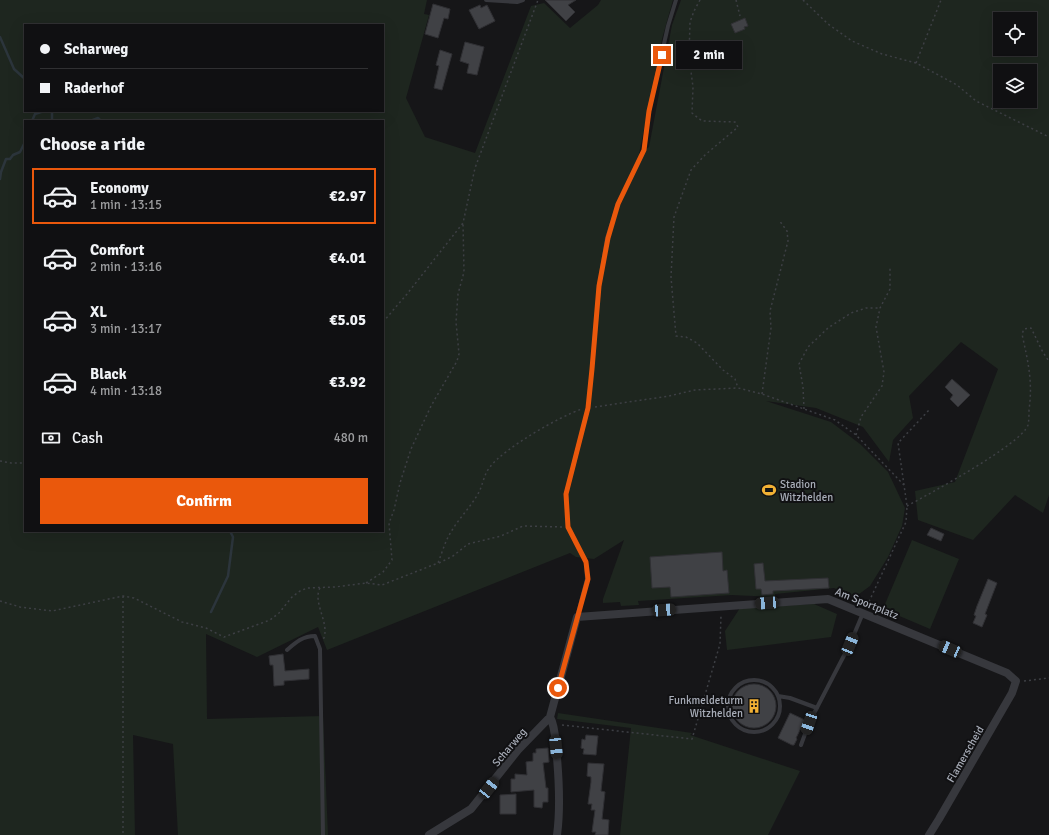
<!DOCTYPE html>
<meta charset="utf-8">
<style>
body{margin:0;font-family:Signika,sans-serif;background:#19191b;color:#f1f3f6;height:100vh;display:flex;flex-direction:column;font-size:15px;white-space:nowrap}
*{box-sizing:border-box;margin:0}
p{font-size:13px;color:#9c9d9f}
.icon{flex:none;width:22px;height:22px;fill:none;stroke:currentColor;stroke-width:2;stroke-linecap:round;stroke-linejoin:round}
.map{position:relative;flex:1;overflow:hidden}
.details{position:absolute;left:24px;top:120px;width:360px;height:412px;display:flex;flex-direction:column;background:#101012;border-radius:0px;box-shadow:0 4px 16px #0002,0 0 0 1px #303032}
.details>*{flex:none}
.hud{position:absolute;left:24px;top:24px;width:360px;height:88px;border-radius:0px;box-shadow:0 4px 16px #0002,0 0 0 1px #303032;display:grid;align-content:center;height:88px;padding:0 16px;background:#101012}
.controls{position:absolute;left:993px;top:12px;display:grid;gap:8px}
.controls a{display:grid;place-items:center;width:44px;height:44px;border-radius:0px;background:#101012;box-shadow:0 4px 16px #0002,0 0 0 1px #303032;font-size:20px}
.end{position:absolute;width:18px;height:18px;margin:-9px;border:5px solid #ea580c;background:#fff;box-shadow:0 0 0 2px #fff}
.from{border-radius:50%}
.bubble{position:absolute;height:28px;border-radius:0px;background:#101012;box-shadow:0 4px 16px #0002,0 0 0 1px #303032;font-size:13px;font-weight:700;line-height:28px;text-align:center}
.car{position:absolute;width:12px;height:24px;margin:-12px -6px;border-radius:5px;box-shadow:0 0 3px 1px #0007;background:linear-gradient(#222 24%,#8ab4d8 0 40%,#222 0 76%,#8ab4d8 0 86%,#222 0)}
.hud b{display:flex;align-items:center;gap:14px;height:38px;font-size:15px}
.hud b+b{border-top:1px solid #303032}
.hud i{width:10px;height:10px;background:#f1f3f6}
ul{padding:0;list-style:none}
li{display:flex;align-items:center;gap:12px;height:56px;margin:0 8px 6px;padding:0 8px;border:2px solid transparent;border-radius:0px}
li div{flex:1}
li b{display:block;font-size:15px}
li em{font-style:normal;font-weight:700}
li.active{border-color:#ea580c}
li>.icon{width:36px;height:36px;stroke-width:1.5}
h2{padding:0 16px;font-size:18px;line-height:48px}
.pay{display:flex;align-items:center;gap:10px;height:44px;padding:0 16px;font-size:15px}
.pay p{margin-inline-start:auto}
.primary-button{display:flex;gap:8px;margin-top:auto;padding:8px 16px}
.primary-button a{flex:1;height:46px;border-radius:0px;background:#ea580c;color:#fff;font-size:16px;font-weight:700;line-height:46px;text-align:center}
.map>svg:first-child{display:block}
.green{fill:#1e261f;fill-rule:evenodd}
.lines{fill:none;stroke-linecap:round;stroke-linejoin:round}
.stream{stroke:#2c353c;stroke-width:2.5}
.building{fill:#404145;stroke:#303034}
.path{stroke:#3d3f44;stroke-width:1.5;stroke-dasharray:2 3;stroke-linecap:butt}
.lane{stroke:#37383d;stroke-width:4}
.street{stroke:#37383d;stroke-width:8}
.route{stroke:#ea580c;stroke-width:5}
.labels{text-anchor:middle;stroke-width:4;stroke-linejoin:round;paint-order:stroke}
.poi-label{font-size:11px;fill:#a8adb8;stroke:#111113;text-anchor:start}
.street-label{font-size:11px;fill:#a8adb8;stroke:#111113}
</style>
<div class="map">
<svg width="1049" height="835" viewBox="0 0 1049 835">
<rect width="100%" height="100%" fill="#161618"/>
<path class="green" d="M0,0H427L424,14L429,15L406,98L425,137L475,153L531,6L544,3L570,28L598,5L601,0H673L662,39L639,154L649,147L672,25L681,0H1049V495L1043,513L1015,495L973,540L918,520L915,491L955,482L998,369L961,342L909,396L913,418L893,440L889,462L863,427L816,408L766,401L831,422L860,444L888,472L905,508L902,526L888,557L870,586L855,597L834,588L775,594V597L732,595L638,601L639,605L621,606L620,602L603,603V599L624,540L594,559L576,557L570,553L327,650L318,627L257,657L206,634L207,719L323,716L328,835H178L173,744L133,735L135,835H0ZM1000,19H1030V49H1000ZM25,25H383V111H25ZM1000,71H1030V101H1000ZM25,121H383V531H25Z
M912,540L959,559L930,629L883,609Z
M814,604L837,614L831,637L727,650L725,631L740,608Z
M558,713L692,733L690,735L800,771L768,835H620L631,728L557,719Z"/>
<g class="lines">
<path class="stream" d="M0,37L14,69L25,79
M52,111V121
M32,121L35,114L44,111
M90,121L98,118L101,121
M0,179L1,172L6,159H10L13,155L20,152L25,142
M211,612L228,576L233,537L230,531"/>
</g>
<path class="building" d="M545,0H576L568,5L575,12L566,21Z
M433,4L450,9L448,19L444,18L438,38L425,34Z
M480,5L481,8L487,5L495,21L479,29L469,10Z
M745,18L748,26L744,27L745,29L735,33L731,24Z
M465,42L484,47L477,75L467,73L469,64L460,61Z
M440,50L452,54L442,90L434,88L439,66L436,65Z
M952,379L970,395L958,407L950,399L953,395L945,387Z
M931,528L944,534L941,541L927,535Z
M722,552L723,571L727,570L729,593L671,597L670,587L652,588L650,557Z
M763,563L765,581L828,578L829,588L773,591V594L762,595L761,589H756L754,564Z
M988,579L997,583L985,614L987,615L982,627L973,623L976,616L974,615L977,606Z
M283,654L285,671L309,669V679L284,681V685L274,686L273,665H270L269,656Z
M732 706a22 22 0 1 1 44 0a22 22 0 1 1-44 0Z
M790,713L805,720L796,738L797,739L794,745H792L778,738Z
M586,735L598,736L596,755L583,754L584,749L581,748L582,739L585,740Z
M548,748L549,762L543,763L546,788H548V802H543L542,808L534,807V790L511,792V779H515V774L527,775L526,762L533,761V753H536V749Z
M588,763L604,764L601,791L605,792L602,819L609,820L608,835H595L596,832H592L595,810H591L592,804H588L591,782V777L587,776Z
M516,794V814H500V795Z"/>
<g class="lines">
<path class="path" d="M700,0L694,11L690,22L689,56L693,87L692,113L702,121L735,122L738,127L705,155L691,170L674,217L671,277L676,336L686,337L697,343L723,370L735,379L738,388
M736,0L740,16
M803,0L828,24L852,41L882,54L916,63L957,85L976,101L1049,137
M916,63L941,0
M383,322L407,294L463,223L475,168L538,0
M762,394L771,328L770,311L788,241L787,231L779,220
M595,407L669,396L695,390L738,388L762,394L835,420L856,435L904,485L907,506L906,522L867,606
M804,409L803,387L799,364L808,347L828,328L851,313L866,308H879
M856,435L861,417L882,386L884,372L876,327L880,308L890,289V268
M0,461L11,463H25
M904,485L898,443L930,409
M907,506C929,494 1022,444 1028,425C1029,420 1029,415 1029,410C1033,381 1028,362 1022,334L1024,329L1031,328C1037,339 1041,351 1049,361
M439,563L453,556L468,544L501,536L523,526L563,527
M366,583L383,572L392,560L389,523L394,510L400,483L411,449L431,406L457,361L459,354L456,322L458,294L464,272L463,223
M320,588C312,603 331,624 323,640
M123,596V835
M0,601L20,607L52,611L123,596L134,598L182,622L206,628L224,637L270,620L279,613L292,597L300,591L307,588L335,587L366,583L382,585L438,563C442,553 445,541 451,532C459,518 471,507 479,492C483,484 484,474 490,467C503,449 560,416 582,409
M1024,681L1049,678
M562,725L692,739L720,644L721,616"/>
<path class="lane" d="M486,0L517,2L523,0
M577,617L587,579L586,562L568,527L566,494L588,408L592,369L599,287L607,238L618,204L644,150L649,111L668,26L676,0
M287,650C296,642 303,636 315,636L320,649L323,835
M728 706a26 26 0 1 1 52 0a26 26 0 1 1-52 0Z
M778,696L790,698L817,708
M801,745L809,723L850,644L863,613"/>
<path class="street" d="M550,717C555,726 555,737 556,747C559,777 561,806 557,835
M429,835L471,809L518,750L550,717L577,617L828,599L1007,673L1016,681L1012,693L939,819L929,835"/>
</g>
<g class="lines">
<path class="route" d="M558,688L588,579L586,562L568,527L566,494L588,408L592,369L599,286L608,238L618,204L644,150L649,111L662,55"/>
</g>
<defs>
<symbol id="stadium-bare" viewBox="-9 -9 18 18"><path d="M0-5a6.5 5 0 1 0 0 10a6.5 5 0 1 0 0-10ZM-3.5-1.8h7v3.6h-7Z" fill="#f2b134" stroke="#111113" stroke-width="2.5" paint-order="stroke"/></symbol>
<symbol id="building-bare" viewBox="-9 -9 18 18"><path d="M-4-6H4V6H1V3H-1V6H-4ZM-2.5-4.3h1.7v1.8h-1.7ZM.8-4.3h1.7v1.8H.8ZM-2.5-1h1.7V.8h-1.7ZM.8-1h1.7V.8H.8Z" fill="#f2b134" stroke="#111113" stroke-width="2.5" paint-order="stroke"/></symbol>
</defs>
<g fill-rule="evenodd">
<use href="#stadium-bare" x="759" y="480" width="20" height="20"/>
<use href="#building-bare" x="744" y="696" width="20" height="20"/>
</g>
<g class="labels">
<g class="poi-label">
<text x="780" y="488">Stadion<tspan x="780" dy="13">Witzhelden</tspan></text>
<text x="743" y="704" text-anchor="end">Funkmeldeturm<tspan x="743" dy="13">Witzhelden</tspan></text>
</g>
<g class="street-label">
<text transform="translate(867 603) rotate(22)" y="4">Am Sportplatz</text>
<text transform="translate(509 747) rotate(-50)" y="4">Scharweg</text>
<text transform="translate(965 754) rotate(-60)" y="4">Flamerscheid</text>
</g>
</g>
</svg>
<div class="controls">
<a><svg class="icon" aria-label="locate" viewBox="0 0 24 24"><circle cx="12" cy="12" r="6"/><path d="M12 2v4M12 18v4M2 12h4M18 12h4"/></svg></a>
<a><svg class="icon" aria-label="layers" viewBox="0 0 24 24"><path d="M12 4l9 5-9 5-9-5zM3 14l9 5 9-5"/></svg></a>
</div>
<i class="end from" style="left:558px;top:688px"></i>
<i class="end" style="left:662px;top:55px"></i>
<div class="bubble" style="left:676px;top:41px;width:66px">2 min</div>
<i class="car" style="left:767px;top:603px;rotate:266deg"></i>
<i class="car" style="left:664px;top:610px;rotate:86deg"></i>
<i class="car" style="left:850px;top:644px;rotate:22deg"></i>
<i class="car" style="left:950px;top:649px;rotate:293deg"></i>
<i class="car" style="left:809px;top:723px;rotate:199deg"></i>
<i class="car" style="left:556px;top:747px;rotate:174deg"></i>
<i class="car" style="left:489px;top:788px;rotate:38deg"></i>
<div class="hud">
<b><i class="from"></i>Scharweg</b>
<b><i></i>Raderhof</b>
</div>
<section class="details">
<h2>Choose a ride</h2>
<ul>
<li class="active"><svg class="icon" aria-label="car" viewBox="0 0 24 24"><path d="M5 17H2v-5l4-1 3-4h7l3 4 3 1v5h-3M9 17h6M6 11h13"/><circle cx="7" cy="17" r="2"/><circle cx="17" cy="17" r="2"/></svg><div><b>Economy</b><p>1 min · 13:15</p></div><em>€2.97</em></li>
<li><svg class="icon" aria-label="car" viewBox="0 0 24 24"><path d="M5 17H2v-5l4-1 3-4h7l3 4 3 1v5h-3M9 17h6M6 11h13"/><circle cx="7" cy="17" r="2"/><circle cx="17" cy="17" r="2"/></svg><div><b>Comfort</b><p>2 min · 13:16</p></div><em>€4.01</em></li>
<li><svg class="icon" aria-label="car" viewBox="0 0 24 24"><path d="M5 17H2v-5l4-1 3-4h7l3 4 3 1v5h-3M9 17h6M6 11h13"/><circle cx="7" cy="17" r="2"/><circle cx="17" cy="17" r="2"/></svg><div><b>XL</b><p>3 min · 13:17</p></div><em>€5.05</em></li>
<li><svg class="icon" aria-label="car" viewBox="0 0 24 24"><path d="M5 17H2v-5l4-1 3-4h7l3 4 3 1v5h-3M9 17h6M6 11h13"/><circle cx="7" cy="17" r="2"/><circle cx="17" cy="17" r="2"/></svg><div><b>Black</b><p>4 min · 13:18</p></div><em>€3.92</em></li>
</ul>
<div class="pay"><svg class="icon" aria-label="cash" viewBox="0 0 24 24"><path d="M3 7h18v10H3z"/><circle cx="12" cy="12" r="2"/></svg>Cash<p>480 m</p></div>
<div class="primary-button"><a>Confirm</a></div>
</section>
</div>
